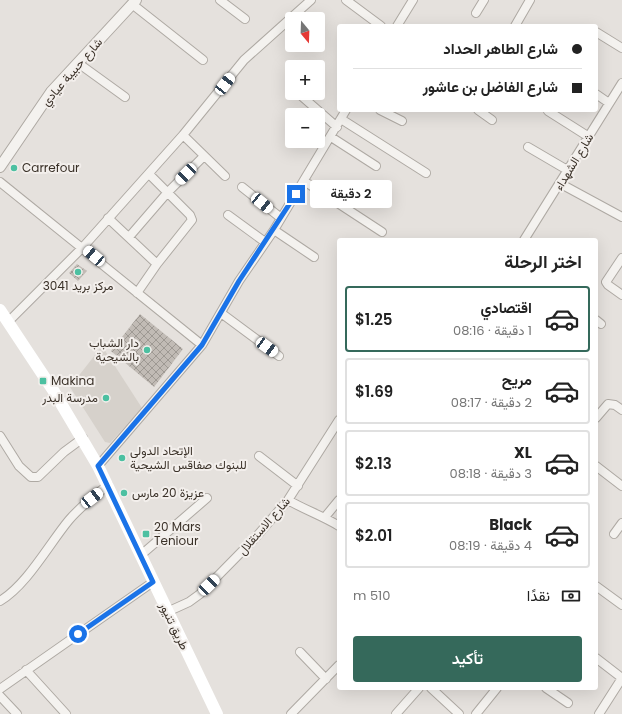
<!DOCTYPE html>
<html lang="ar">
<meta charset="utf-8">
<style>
body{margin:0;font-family:Poppins,Vazirmatn,sans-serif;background:#f2f2f2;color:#222;direction:rtl;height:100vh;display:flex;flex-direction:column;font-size:15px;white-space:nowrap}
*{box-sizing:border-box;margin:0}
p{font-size:13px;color:#767676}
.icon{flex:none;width:22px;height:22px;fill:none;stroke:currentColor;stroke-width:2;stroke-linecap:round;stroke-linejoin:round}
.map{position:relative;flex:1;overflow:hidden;direction:ltr}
.details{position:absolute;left:337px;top:238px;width:261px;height:452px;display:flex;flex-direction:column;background:#fff;border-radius:4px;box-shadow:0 4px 16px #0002;direction:rtl}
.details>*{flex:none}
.banner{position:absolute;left:337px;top:24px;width:261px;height:88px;border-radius:4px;box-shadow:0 4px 16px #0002;direction:rtl;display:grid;align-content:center;height:88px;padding:0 16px;background:#fff}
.needle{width:26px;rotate:161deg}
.fabs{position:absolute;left:285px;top:12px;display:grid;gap:8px}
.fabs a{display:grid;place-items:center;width:40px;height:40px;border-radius:4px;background:#fff;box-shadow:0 4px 16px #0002;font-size:20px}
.end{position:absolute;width:18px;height:18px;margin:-9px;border:5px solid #1a73e8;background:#fff;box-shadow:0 0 0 2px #fff}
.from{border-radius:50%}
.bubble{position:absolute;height:28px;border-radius:4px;background:#fff;box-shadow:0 4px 16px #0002;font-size:13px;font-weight:600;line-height:28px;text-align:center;direction:rtl}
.car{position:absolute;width:12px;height:24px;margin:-12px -6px;border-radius:5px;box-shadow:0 0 3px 1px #0007;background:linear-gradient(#fff 24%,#345 0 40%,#fff 0 76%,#345 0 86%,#fff 0)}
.banner b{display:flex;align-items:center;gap:14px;height:38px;font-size:15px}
.banner b+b{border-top:1px solid #e0e0e0}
.banner i{width:10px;height:10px;background:#222}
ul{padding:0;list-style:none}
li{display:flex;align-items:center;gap:12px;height:66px;margin:0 8px 6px;padding:0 8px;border:2px solid #e0e0e0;border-radius:4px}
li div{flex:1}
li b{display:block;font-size:15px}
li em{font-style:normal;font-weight:600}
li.current{border-color:#35695b}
li>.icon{width:36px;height:36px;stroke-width:1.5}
h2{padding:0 16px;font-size:18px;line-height:48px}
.pay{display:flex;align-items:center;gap:10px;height:44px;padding:0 16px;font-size:15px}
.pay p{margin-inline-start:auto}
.action{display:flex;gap:8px;margin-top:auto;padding:8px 16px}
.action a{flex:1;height:46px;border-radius:4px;background:#35695b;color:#fff;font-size:16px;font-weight:600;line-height:46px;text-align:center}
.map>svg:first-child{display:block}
.built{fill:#d6d1cb}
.building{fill:url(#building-cross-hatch)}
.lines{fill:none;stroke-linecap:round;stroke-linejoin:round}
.minor-casing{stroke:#aea9a3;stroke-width:10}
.tertiary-casing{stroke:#aea9a3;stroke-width:12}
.minor{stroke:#f4f2ef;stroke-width:8}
.tertiary{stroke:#f4f2ef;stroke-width:10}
.secondary{stroke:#fff;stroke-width:12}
.route{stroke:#1a73e8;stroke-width:5}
.poi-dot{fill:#4cc0a1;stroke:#f3efec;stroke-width:1.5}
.labels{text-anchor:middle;stroke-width:4;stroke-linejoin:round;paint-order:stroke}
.street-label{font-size:12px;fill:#3a3128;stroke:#f3efec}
.poi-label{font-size:12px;fill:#3a3128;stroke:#f3efec;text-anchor:start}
</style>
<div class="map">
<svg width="622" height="714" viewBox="0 0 622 714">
<defs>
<pattern id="building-cross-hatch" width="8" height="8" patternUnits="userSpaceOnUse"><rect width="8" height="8" fill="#c1bbb5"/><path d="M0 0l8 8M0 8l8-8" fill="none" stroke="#9e9993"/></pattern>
</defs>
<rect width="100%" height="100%" fill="#e5e1dd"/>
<path class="built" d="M102,346L142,408L110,443L105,442L70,387Z"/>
<path class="building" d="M77,264L87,271L78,281L69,273Z
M140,314L183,349L154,387L111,351Z"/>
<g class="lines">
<defs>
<path id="minor" d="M220,0L245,19
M346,0L381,26
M132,4L203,60
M476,13L484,0
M397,26L413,0
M515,26L530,0
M596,32L622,48
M78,63L125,97
M298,93L337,127
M596,94L609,103
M380,110L402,121
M478,110L492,120
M548,111L589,137
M341,119L426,173
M183,135L225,176
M331,137L376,166
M528,147L569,171
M304,181L382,232
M0,182L202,345
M561,184L622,217
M242,187L281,218
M228,215L265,242
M108,218L157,264
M274,230L314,257
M129,237L167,193L204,156
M524,240L622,83
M622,258L606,282L608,285L622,295
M137,293L157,264L192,220L190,215L149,174
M221,313L279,356
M596,320L601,324
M8,322L83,247L183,135L244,60L311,0
M596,418L608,404L615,405L622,410
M0,436L19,466L31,477H38L64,452L83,438
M259,456L298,486
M98,466L202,345L239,281L274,230L346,110
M596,466L622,486
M288,500C305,510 323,516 339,526
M325,517L339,500
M614,534L622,523
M141,555L207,498
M596,586L622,605
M0,601C27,585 49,544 69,520C80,507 94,496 108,485
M167,612L189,602L200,594L256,537L288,500L339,420
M300,652L326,679
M596,658L622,678
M26,670L66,714
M431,688L459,714
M546,688L568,703
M0,689L153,582
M0,696L17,714
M291,714L339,665
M396,714L419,688
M476,714L497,688
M599,714L622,678"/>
<path id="tertiary" d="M0,167L51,92L136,0"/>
</defs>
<use href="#minor" class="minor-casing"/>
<use href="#tertiary" class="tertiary-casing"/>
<use href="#minor" class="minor"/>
<use href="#tertiary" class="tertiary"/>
<path class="secondary" d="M0,310L53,390L98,466L217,714"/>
</g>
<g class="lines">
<path class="route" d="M78,634L153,582L98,466L202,345L239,281L296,194"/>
</g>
<g class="poi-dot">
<circle cx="14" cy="168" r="4"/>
<circle cx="78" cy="272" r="4"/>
<circle cx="147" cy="350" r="4"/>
<rect x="39" y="377" width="8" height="8" rx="2"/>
<circle cx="106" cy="398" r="4"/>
<circle cx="122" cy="458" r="4"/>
<circle cx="124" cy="493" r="4"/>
<rect x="142" y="530" width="8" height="8" rx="2"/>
</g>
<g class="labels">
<g class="street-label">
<text transform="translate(72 72) rotate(-49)" y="4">شارع حبيبة عيادي</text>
<text transform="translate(574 162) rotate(-59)" y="4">شارع الشهداء</text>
<text transform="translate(264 526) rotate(-49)" y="4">شارع الاستقلال</text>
<text transform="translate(174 626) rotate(64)" y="4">طريق تنيور</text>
</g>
<g class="poi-label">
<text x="22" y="172">Carrefour</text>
<text x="78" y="290" text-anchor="middle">مركز بريد 3041</text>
<text x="139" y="347" text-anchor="end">دار الشباب<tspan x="139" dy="14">بالشيحية</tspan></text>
<text x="51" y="385">Makina</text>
<text x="98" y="402" text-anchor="end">مدرسة البدر</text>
<text x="130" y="455">الإتحاد الدولي<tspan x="130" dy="14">للبنوك صفاقس الشيحية</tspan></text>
<text x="132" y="497">عزيزة 20 مارس</text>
<text x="154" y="531">20 Mars<tspan x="154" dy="14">Teniour</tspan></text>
</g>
</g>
</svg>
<div class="fabs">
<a><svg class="needle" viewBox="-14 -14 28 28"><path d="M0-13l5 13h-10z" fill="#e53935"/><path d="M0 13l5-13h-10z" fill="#767676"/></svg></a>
<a>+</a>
<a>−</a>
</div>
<i class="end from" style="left:78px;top:634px"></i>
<i class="end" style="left:296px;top:194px"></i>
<div class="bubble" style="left:310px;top:180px;width:82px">2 دقيقة</div>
<i class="car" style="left:225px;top:84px;rotate:38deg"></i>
<i class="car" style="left:186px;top:174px;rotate:225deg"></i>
<i class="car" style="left:262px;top:203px;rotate:129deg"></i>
<i class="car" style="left:94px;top:256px;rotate:310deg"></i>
<i class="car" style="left:267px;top:347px;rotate:126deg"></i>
<i class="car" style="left:92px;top:498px;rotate:52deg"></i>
<i class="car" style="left:209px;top:585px;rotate:46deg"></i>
<div class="banner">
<b><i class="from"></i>شارع الطاهر الحداد</b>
<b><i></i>شارع الفاضل بن عاشور</b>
</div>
<section class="details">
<h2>اختر الرحلة</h2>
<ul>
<li class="current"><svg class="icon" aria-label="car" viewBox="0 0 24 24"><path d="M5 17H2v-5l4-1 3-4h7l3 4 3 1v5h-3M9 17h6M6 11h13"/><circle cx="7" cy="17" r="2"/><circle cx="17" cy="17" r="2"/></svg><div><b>اقتصادي</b><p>1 دقيقة · 08:16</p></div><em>$1.25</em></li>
<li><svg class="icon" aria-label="car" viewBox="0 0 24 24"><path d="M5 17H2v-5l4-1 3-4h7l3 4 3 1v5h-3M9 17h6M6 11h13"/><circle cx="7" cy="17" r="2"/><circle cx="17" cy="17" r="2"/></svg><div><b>مريح</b><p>2 دقيقة · 08:17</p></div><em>$1.69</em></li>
<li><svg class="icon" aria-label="car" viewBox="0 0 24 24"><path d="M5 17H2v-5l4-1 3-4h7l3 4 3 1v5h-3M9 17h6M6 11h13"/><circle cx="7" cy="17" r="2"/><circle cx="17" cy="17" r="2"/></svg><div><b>XL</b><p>3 دقيقة · 08:18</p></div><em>$2.13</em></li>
<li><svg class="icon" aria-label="car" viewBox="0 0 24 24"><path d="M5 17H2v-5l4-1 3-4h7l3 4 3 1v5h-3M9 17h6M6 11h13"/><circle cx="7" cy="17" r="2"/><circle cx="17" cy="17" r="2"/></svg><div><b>Black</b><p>4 دقيقة · 08:19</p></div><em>$2.01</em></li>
</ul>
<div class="pay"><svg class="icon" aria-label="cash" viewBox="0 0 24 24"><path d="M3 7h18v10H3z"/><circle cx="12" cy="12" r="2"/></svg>نقدًا<p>510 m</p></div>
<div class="action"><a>تأكيد</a></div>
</section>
</div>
